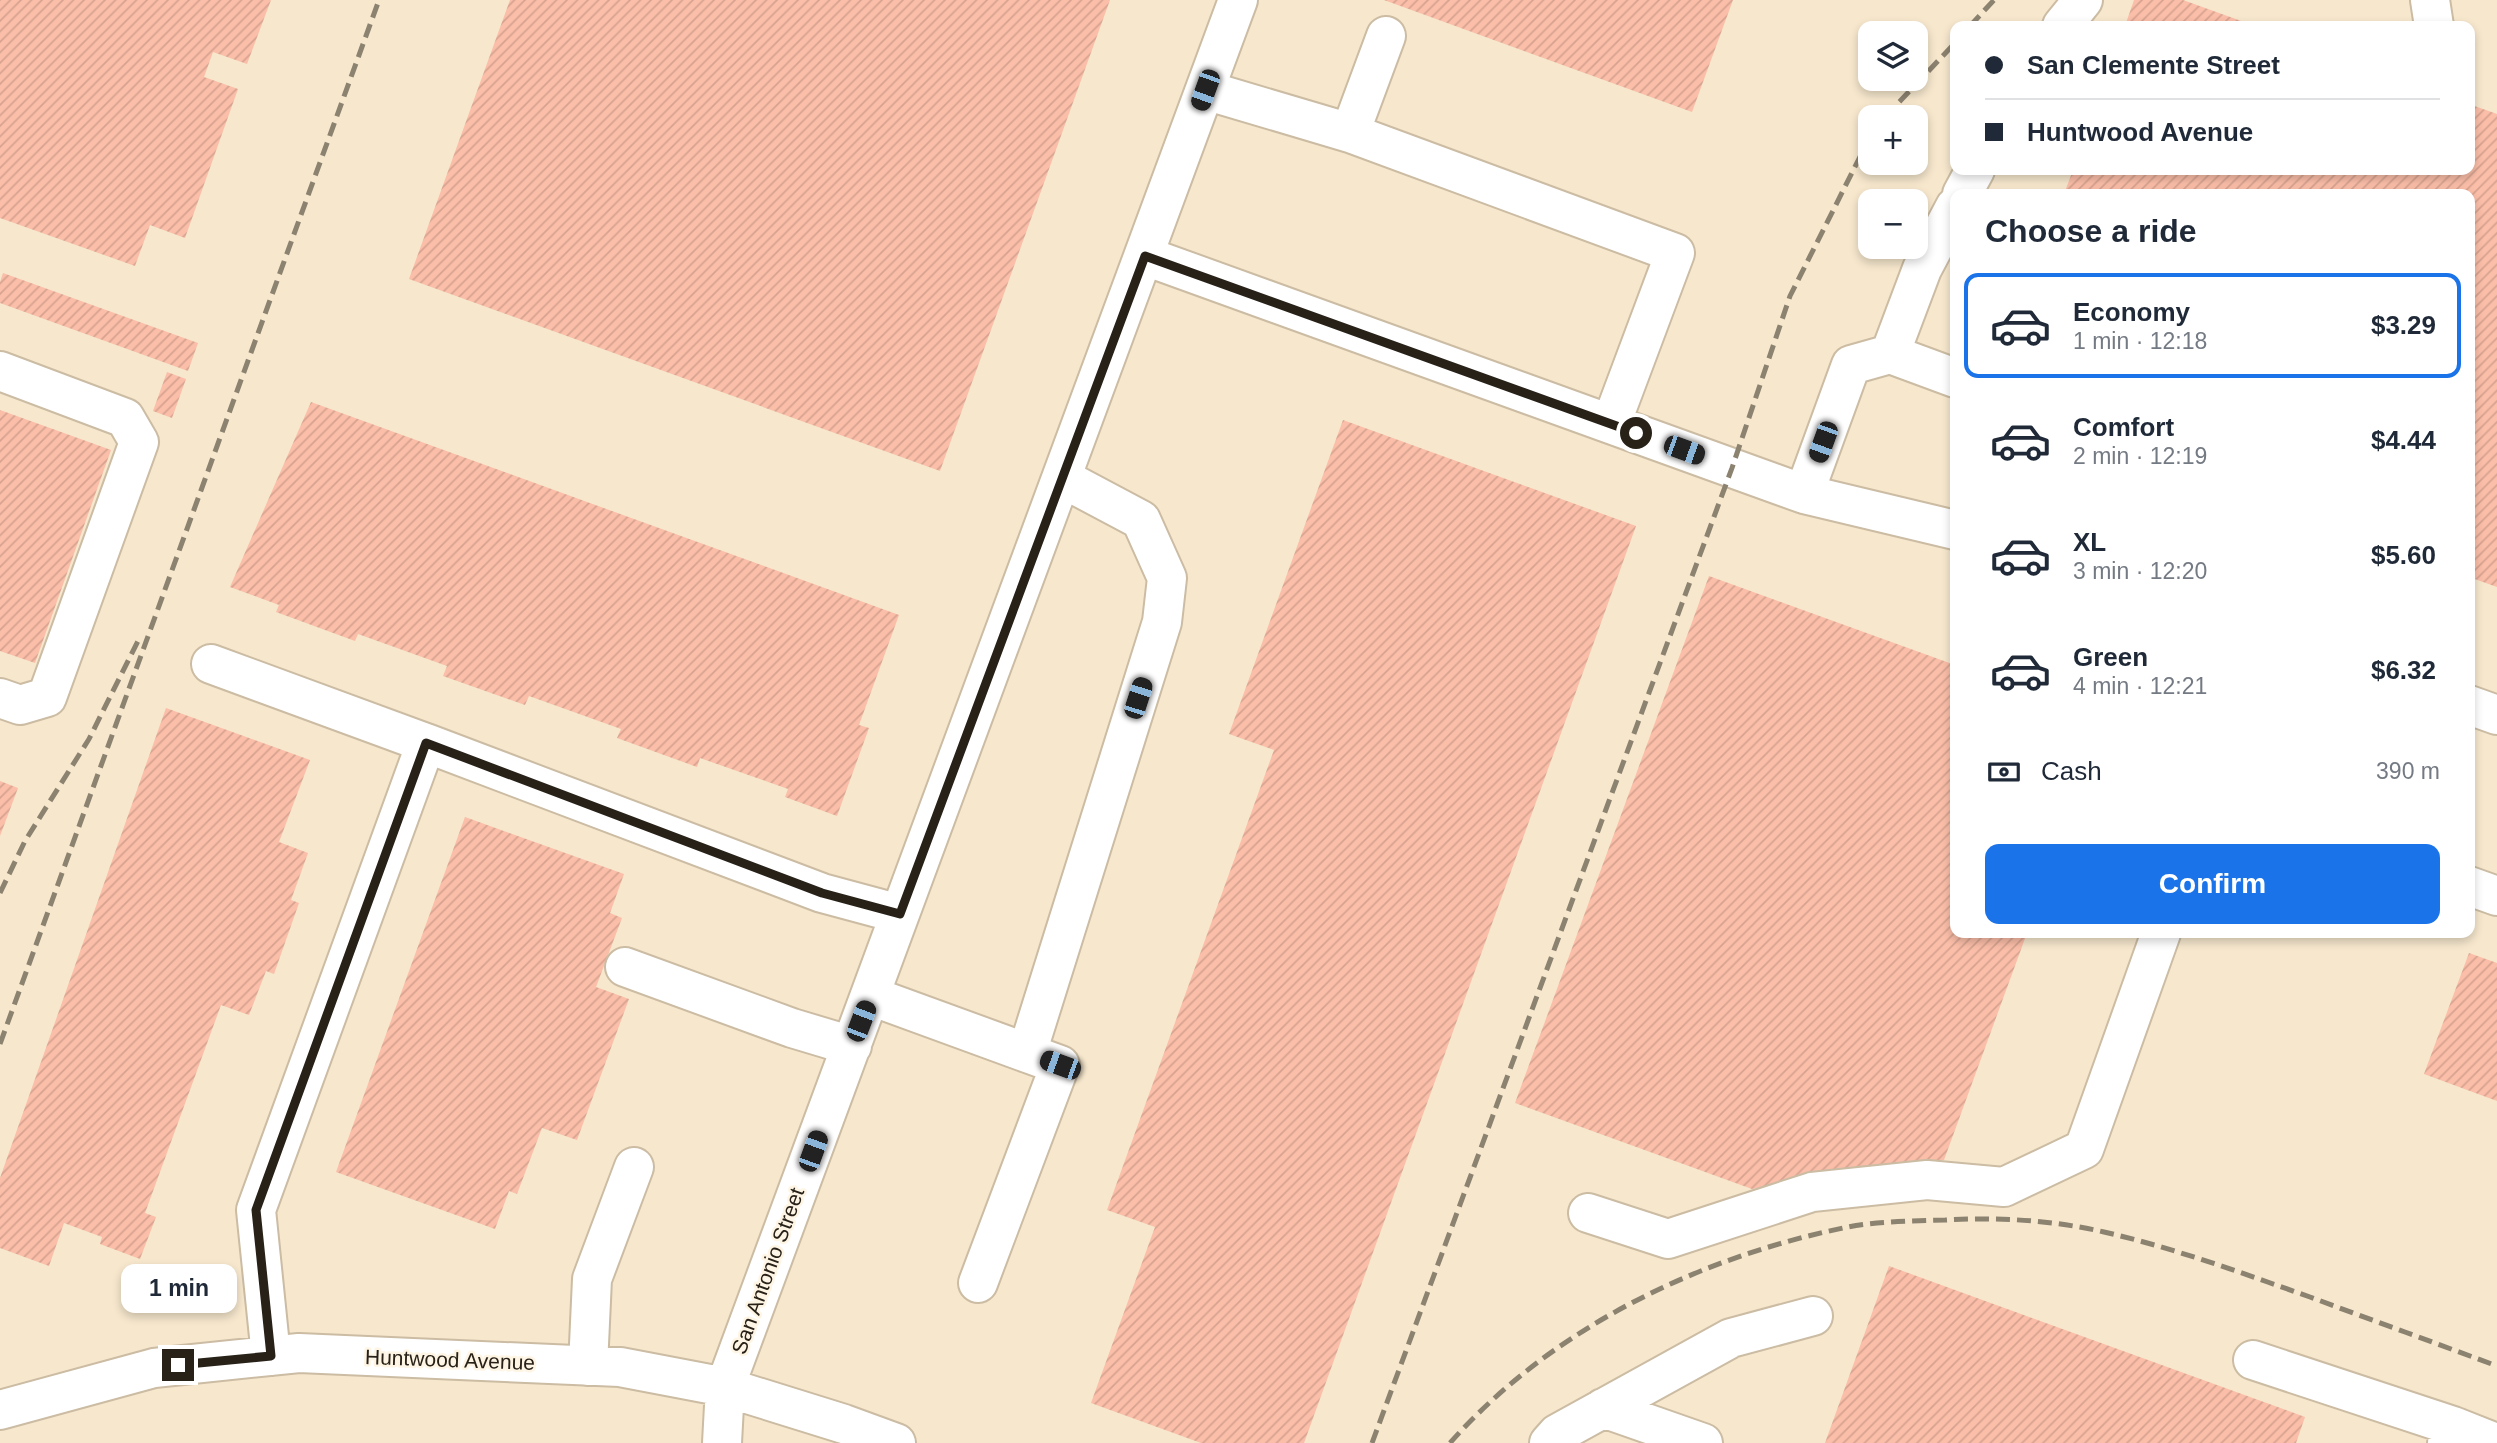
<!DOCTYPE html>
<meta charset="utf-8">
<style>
body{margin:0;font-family:Helvetica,sans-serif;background:#f2f2f3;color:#1f2937;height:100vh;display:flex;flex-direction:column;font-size:26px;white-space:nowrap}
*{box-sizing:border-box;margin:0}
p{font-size:23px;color:#747a83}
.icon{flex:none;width:38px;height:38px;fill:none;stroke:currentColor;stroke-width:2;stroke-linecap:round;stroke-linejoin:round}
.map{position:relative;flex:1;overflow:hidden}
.side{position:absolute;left:1950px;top:189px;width:525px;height:749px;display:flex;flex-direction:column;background:#fff;border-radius:14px;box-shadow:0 4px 10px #0003}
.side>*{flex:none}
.hud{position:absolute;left:1950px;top:21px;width:525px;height:154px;border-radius:14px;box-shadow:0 4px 10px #0003;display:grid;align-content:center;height:154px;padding:0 35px;background:#fff}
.controls{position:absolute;left:1858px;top:21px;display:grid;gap:14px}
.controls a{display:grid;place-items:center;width:70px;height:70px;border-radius:14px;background:#fff;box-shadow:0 4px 10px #0003;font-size:35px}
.end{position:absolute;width:32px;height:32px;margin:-16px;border:9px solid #272118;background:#fff;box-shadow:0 0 0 4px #fff}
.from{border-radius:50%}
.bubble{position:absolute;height:49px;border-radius:14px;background:#fff;box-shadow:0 4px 10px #0003;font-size:23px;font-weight:800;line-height:49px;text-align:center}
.car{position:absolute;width:21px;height:42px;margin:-21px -10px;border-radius:9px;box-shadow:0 0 5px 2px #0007;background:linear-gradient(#222 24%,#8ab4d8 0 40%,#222 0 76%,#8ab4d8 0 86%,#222 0)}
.hud b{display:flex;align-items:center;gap:24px;height:66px;font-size:26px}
.hud b+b{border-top:2px solid #e0e1e3}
.hud i{width:18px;height:18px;background:#1f2937}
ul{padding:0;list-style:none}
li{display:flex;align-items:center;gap:21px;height:105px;margin:0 14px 10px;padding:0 21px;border:4px solid transparent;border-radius:14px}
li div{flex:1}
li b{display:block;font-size:26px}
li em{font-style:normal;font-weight:800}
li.active{border-color:#1a73e8}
li>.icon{width:63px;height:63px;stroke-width:1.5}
h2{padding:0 35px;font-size:32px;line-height:84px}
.pay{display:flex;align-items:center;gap:18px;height:77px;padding:0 35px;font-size:26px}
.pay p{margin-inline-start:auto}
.primary-button{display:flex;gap:14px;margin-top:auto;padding:14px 35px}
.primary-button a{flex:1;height:80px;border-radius:14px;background:#1a73e8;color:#fff;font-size:28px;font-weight:800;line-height:80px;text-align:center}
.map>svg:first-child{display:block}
.building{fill:url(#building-hatch)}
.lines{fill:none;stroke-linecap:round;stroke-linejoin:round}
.minor-casing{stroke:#cbbca3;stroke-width:42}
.minor{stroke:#fff;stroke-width:38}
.rail{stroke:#8c8270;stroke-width:5;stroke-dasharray:14 7;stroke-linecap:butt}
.route{stroke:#272118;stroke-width:9}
.labels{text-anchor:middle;stroke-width:5;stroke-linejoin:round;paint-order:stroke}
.street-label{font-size:21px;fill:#272118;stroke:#fef5e5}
</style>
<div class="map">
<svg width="2497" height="1443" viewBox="0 0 2497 1443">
<defs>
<pattern id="building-hatch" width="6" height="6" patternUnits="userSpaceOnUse" patternTransform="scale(1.75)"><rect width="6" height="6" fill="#fbbea8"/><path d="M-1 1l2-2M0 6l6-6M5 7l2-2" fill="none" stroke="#d7a390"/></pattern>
</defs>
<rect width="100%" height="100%" fill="#f6e7cd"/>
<path class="building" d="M0,0H271L247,64L213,52L204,77L238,89L185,238L150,225L135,266L0,218Z
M510,0H1110L940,471L409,279Z
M1384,0H1733L1692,112Z
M2134,0H2183L2255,26H2125Z
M2469,104L2497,114V587L2469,577V194H2064L2073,170H2469Z
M3,273L198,343L188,371L0,303V282Z
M167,372L186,379L172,418L153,411Z
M311,402L899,615L859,725L869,728L837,816L785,797L788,789L700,758L697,767L617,738L621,729L529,696L525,705L443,676L447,666L358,634L355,641L276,612L279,605L230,587Z
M0,410L111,450L35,663L0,651Z
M1343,420L1636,526L1304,1443H1201L1091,1403L1155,1227L1107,1210L1274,750L1229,734Z
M1709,576L1955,665V933H2027L1944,1160L1752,1189L1515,1103Z
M166,708L310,760L279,842L308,853L291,900L299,903L274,974L266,971L249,1015L221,1005L145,1213L156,1217L140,1259L100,1244L102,1237L64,1223L49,1266L0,1248V1178Z
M0,781L18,788L0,836Z
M465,817L624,874L610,913L622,918L596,987L629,999L577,1140L542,1128L517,1194L509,1191L495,1229L336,1172Z
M2469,953L2497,963V1101L2424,1074Z
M1889,1266L2305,1417L2296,1443H1825Z"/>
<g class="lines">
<defs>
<path id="minor" d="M2430,0L2434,26
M2062,26L2083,0
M1205,90L1350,133L1675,253L1611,424
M1350,133L1386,36
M1962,194L1975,170
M1145,256L1804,494L1955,530
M1890,354L1922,269L1955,207
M0,371L125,418L139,442L47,697L20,705L0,698
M1804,494L1851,365L1890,354L1955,378
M211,664L426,743L256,1210L271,1356
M2469,705L2497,715
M426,743L822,893L900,914
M2469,886L2497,896
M625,967L792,1028L852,1046
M871,996L1060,1065L978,1283
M1027,1053L1162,622L1167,578L1141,520L1062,478
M1588,1213L1668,1239L1812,1192L1927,1180L2004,1187L2084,1149L2161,933
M2253,1360L2453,1426L2447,1443
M588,1366L592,1279L634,1167
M1603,1408L1703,1443
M0,1410L154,1368L299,1353L620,1367L725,1387L844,1424L896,1443
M2453,1426L2496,1443
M722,1443L725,1387L1238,0
M1549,1443L1557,1434L1731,1338L1813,1316"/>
</defs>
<use href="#minor" class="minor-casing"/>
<use href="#minor" class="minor"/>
<path class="rail" d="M1970,26L1994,0
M1885,117L1955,43
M0,893L25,841L89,739L138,641
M0,1044L379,0
M1372,1443L1732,468L1790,296L1871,135
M1450,1443C1552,1328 1699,1257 1848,1227C1879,1221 1913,1221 1945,1220C1998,1217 2052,1220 2104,1232C2174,1248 2242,1273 2310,1297C2372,1320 2435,1343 2497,1366"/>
</g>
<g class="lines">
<path class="route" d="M178,1365L271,1356L256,1210L426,743L822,893L900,914L1145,256L1636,433"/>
</g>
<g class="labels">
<g class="street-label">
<text transform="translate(768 1271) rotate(-70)" y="7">San Antonio Street</text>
<text transform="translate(450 1360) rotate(2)" y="7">Huntwood Avenue</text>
</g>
</g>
</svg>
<div class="controls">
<a><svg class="icon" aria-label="layers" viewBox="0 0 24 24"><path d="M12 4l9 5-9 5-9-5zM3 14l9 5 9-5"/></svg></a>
<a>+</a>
<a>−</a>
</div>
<i class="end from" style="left:1636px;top:433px"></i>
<i class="end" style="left:178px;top:1365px"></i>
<div class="bubble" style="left:121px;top:1264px;width:116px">1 min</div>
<i class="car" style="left:1205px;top:90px;rotate:200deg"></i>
<i class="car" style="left:1823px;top:442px;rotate:200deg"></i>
<i class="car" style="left:1684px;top:450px;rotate:110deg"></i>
<i class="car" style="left:1138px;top:698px;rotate:18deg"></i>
<i class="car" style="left:861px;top:1021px;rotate:21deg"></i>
<i class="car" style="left:1060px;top:1065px;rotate:290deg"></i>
<i class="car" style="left:813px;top:1151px;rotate:20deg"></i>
<div class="hud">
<b><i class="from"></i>San Clemente Street</b>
<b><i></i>Huntwood Avenue</b>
</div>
<section class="side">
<h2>Choose a ride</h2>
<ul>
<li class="active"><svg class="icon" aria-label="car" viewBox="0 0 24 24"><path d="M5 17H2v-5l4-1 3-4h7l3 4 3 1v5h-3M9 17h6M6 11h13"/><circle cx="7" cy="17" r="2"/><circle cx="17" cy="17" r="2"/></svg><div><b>Economy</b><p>1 min · 12:18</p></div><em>$3.29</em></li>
<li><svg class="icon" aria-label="car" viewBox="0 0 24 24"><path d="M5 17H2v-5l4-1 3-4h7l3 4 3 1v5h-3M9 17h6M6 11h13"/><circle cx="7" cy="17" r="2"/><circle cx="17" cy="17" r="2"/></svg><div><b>Comfort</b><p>2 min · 12:19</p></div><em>$4.44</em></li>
<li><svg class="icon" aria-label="car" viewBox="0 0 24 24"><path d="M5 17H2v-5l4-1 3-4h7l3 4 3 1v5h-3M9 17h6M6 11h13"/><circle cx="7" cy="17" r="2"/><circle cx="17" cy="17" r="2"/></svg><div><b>XL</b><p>3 min · 12:20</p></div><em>$5.60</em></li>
<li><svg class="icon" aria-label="car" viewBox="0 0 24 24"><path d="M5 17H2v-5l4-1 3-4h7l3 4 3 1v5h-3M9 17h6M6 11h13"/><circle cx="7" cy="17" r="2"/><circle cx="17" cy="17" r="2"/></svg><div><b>Green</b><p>4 min · 12:21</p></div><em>$6.32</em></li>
</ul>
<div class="pay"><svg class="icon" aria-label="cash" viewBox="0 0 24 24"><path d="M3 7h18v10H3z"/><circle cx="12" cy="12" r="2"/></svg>Cash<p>390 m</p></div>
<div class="primary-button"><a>Confirm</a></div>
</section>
</div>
